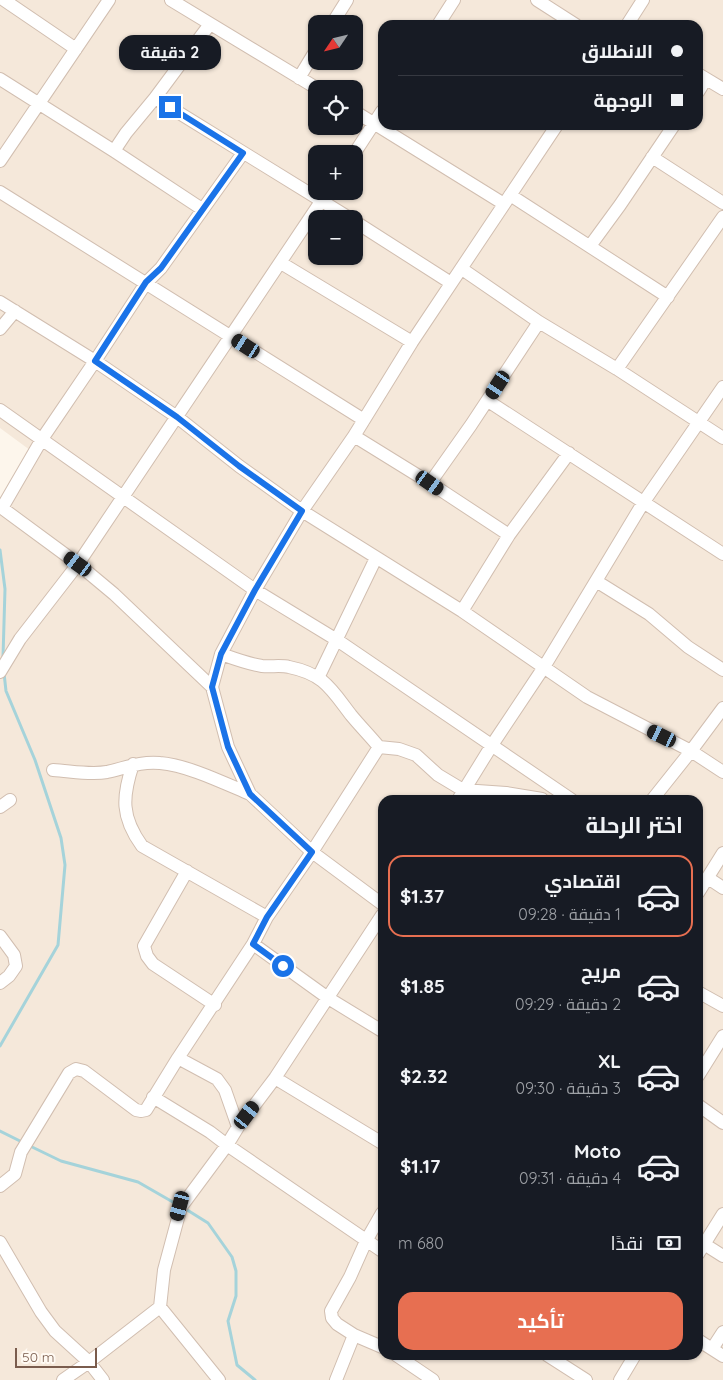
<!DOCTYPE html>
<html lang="ar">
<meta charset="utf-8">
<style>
body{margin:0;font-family:Quicksand,Cairo,sans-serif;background:#242831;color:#f1f3f6;direction:rtl;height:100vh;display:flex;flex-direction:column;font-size:19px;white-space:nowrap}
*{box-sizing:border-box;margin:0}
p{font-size:16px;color:#9ea1a6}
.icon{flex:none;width:28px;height:28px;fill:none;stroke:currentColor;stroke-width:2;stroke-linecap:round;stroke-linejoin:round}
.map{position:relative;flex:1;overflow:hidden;direction:ltr}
.sheet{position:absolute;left:378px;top:795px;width:325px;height:565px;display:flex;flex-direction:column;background:#171b24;border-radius:15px;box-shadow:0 1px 4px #0004;direction:rtl}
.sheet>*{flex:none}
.banner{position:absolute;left:378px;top:20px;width:325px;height:110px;border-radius:15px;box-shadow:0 1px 4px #0004;direction:rtl;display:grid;align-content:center;height:110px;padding:0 20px;background:#171b24}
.needle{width:32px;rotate:235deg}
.controls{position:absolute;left:308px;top:15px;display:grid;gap:10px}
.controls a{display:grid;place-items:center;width:55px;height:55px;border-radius:10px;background:#171b24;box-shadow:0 1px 4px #0004;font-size:25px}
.scale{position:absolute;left:15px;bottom:12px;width:82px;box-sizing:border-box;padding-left:5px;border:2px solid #7a5c4d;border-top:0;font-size:14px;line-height:18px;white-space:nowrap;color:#7a5c4d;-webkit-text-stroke:4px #fffaf3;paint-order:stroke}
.end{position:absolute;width:22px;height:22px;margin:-11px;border:6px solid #1a73e8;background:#fff;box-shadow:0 0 0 2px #fff}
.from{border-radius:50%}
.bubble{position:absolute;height:35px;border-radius:15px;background:#171b24;box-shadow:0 1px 4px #0004;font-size:16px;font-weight:700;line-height:35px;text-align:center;direction:rtl}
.car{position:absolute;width:15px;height:30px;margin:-15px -8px;border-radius:6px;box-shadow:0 0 4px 1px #0007;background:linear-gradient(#222 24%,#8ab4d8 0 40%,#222 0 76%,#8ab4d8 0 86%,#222 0)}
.banner b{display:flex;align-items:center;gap:18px;height:48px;font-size:19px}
.banner b+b{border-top:1px solid #363941}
.banner i{width:12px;height:12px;background:#f1f3f6}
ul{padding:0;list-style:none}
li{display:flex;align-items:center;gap:15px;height:82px;margin:0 10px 8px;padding:0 10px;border:2px solid transparent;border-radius:15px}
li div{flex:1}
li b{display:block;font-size:19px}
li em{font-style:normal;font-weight:700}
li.active{border-color:#e76f51}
li>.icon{width:45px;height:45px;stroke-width:1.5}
h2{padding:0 20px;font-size:22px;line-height:60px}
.pay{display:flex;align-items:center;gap:12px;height:55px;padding:0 20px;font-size:19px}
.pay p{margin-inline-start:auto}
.primary-button{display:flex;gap:10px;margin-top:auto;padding:10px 20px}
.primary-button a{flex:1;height:58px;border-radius:15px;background:#e76f51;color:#fff;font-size:20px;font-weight:700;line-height:58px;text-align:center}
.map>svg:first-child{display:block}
.residential{fill:#f5e8da;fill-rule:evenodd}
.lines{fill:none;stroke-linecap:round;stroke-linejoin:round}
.stream{stroke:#a5d3da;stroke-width:3}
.minor-casing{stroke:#d1beb0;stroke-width:14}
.minor{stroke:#fff;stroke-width:12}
.route{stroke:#1a73e8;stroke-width:6}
</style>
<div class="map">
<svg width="723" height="1380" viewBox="0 0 723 1380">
<rect width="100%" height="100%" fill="#fdf6ec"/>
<path class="residential" d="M0,0H723V1380H0V499L34,453L0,428ZM316,24H354V61H316ZM382,25H698V125H382ZM316,89H354V126H316ZM316,154H354V191H316ZM316,219H354V256H316ZM382,800H698V1355H382Z"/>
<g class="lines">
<path class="stream" d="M0,550L5,589L3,657
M0,1046L58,945L65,865L61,838L35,760L6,691L4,673
M0,1131L24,1143
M30,1146L61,1161L138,1182L178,1205
M184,1208L208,1223L232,1257L236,1271V1296L228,1321L237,1365L255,1380"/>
<defs>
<path id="minor" d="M4,0L76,49
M171,0L318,89
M537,0L576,25
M332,24L347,0
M438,25L454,0
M627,25L643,0
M698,74L723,89
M299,78L316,50
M0,79L114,151L202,209
M698,92L706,79
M155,98L351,219
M354,111L504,204
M114,151L126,133L155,98L210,24
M243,153L161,268L146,283L95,361L42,439L2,508L78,564L114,594L212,687L228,747L250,794L312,852L382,904
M354,154L382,111
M652,157L723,203
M0,161L109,0
M0,192L364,420
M510,195L668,297
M354,221L451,283
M590,246L620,205L674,125
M281,263L412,342
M462,269L539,322L617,369L723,438
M0,302L95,361L177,417L239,466L302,511L462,611L587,697L691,751L723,772
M0,329L15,311
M617,369L723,217
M488,401L723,554
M0,410L255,590L337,640L572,800
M354,436L430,483L509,535
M430,483L471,425L539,322
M596,581L649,614L688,647L723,670
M462,611L509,535L569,453
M221,654C235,659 248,664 262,666C271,667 281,665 289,667C324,674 331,689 351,715C360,726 370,736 379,747L399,749L416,755L438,775L463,790L506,793L542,799
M0,672L20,639L78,564L328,191
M318,678L376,558
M212,687L221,654L255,590L302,511L354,436L412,342L557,125
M133,764C122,797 121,817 142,846L267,917
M53,770C71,771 90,775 107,772C125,768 141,761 160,763C187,765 224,783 250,794
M458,800L492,745L544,667L643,503L723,387
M652,800L691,751L723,708
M0,807L10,800
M187,871L144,946L147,956L153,964L215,1005
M708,878L723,888
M698,893L723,853
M0,936L14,955L16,966L9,976L0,983
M253,944L328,998L382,1031
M698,992L723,1006
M178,1058L217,1079L225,1090L238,1127
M698,1076L723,1036
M275,1078L382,1143
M153,1097L210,1132L227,1145L382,1251
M698,1105L723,1123
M0,1186L15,1174L21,1152L69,1073L76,1069L84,1071L136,1110L141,1111L146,1110L178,1058L253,944L267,917L312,852L379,747
M0,1242L41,1312L55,1331L89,1362L103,1380
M704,1244L723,1256
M698,1254L723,1214
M354,1335L382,1347
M698,1340L723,1356
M712,1349L723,1332
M396,1355L433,1380
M547,1355L586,1380
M63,1380L89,1362L160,1307
M219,1380L160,1307L164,1270L181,1207L227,1145L238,1127L275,1078L382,915
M336,1380L354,1335L337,1324L332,1318L331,1311L350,1277L366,1241L382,1213
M620,1380L635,1355"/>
</defs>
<use href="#minor" class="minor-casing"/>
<use href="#minor" class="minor"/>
</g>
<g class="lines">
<path class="route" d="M170,107L243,153L161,268L146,282L95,361L177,417L239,466L302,511L255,590L221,654L212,687L228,747L250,794L312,852L267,917L253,944L283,966"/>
</g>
</svg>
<div class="controls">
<a><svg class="needle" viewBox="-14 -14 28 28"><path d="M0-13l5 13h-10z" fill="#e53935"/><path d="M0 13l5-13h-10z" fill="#9ea1a6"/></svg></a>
<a><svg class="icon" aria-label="locate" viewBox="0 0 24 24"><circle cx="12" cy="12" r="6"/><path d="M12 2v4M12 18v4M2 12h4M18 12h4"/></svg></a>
<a>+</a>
<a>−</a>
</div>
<div class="scale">50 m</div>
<i class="end from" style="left:283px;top:966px"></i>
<i class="end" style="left:170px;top:107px"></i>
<div class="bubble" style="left:119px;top:35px;width:102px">2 دقيقة</div>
<i class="car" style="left:246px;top:346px;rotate:303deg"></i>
<i class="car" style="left:498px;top:385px;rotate:213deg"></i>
<i class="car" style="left:430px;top:483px;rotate:125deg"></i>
<i class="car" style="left:78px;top:564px;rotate:306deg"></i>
<i class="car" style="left:662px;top:736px;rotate:296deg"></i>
<i class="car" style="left:247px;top:1115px;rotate:37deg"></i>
<i class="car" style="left:180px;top:1206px;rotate:195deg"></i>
<div class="banner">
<b><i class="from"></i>الانطلاق</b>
<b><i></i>الوجهة</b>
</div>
<section class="sheet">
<h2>اختر الرحلة</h2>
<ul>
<li class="active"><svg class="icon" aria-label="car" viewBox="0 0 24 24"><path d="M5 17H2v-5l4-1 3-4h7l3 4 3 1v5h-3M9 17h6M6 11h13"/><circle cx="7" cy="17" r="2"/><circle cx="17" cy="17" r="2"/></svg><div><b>اقتصادي</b><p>1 دقيقة · 09:28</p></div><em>$1.37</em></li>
<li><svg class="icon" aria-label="car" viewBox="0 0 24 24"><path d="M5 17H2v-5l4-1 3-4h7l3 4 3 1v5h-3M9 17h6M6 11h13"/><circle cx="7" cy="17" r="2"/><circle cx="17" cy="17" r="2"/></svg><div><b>مريح</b><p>2 دقيقة · 09:29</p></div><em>$1.85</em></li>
<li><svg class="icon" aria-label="car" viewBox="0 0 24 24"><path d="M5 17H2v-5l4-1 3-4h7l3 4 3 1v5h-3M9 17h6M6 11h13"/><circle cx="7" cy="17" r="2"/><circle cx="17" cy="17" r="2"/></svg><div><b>XL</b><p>3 دقيقة · 09:30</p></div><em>$2.32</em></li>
<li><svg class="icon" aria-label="car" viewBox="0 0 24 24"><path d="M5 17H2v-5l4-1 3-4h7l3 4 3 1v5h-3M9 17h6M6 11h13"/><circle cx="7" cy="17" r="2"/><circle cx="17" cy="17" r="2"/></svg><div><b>Moto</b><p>4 دقيقة · 09:31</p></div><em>$1.17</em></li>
</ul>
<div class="pay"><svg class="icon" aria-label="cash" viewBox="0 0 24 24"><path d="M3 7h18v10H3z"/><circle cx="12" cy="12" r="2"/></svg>نقدًا<p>680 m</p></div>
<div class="primary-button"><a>تأكيد</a></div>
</section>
</div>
